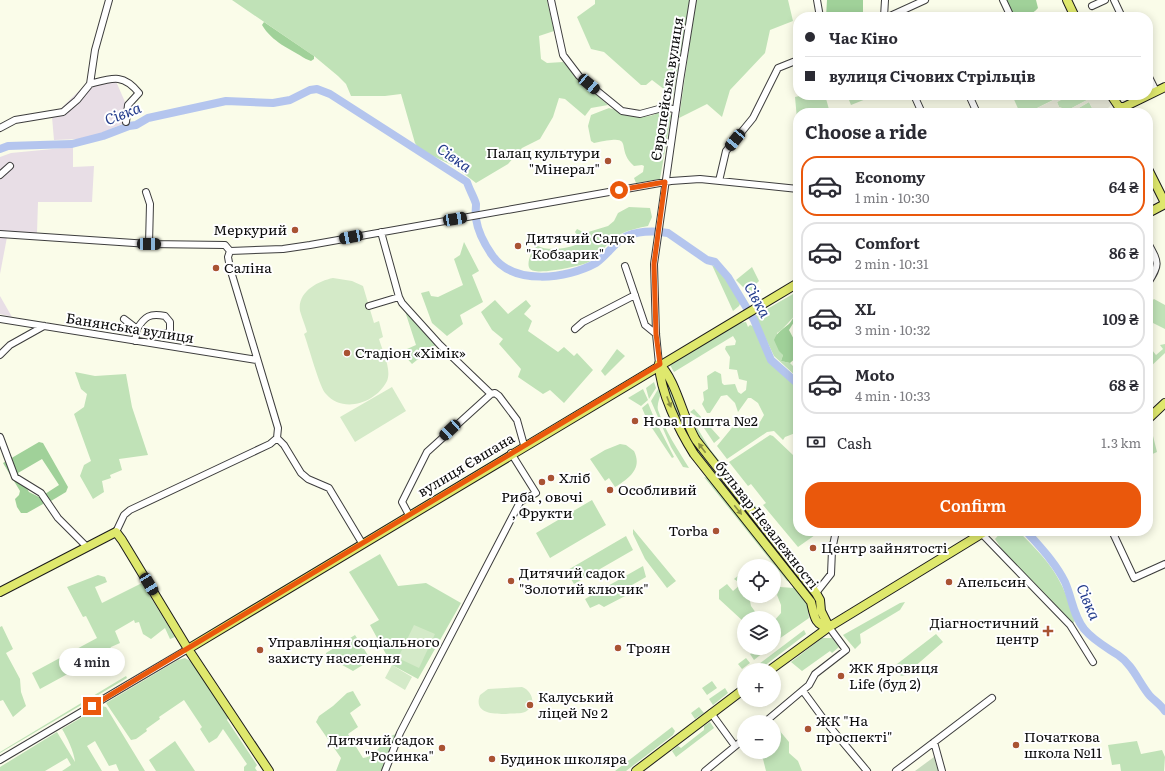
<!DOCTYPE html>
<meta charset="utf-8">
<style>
body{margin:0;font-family:Literata,serif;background:#f2f2f3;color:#2b2b33;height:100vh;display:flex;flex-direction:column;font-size:15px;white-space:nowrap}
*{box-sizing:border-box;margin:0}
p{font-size:13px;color:#7c7c81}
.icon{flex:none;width:22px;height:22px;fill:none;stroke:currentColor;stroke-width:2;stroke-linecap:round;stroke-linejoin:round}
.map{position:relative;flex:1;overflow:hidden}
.drawer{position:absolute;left:793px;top:108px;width:360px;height:428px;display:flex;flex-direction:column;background:#fff;border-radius:16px;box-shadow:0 2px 10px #0003}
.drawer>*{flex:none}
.guide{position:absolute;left:793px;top:12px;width:360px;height:88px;border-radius:16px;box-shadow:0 2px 10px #0003;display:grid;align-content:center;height:88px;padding:0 12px;background:#fff}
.tools{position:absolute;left:737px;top:559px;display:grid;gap:8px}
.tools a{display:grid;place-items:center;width:44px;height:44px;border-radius:50%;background:#fff;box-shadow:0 2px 10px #0003;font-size:20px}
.end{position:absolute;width:18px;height:18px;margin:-9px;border:5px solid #ea580c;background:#fff;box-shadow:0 0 0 2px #fff}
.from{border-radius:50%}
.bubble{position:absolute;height:28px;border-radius:14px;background:#fff;box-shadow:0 2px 10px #0003;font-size:13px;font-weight:600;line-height:28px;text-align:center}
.car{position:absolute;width:12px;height:24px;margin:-12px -6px;border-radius:5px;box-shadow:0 0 3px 1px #0007;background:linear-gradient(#222 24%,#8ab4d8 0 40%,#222 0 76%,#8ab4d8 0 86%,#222 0)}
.guide b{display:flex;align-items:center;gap:14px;height:38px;font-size:15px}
.guide b+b{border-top:1px solid #e1e1e2}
.guide i{width:10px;height:10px;background:#2b2b33}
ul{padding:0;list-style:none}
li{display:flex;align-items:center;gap:12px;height:60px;margin:0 8px 6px;padding:0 4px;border:2px solid #e1e1e2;border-radius:16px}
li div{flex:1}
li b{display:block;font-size:15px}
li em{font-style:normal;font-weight:600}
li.selected{border-color:#ea580c}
li>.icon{width:36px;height:36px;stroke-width:1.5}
h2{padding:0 12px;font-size:18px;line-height:48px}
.pay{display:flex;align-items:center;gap:10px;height:44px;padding:0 12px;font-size:15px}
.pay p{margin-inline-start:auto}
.primary-button{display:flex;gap:8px;margin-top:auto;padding:8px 12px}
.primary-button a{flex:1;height:46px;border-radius:16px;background:#ea580c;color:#fff;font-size:16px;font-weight:600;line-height:46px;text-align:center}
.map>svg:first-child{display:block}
.industrial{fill:#e8dee6}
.green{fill:#c0e2b7}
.forest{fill:#a0d199}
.cemetery{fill:#c8dbbe}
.pitch{fill:#d4eac8}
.plaza{fill:#e9eada}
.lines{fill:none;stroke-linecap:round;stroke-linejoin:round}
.river{stroke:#b4c5ee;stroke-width:8}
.minor-casing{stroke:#3d3d3d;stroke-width:8}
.major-casing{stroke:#1b1b1b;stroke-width:10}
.minor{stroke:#fff;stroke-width:6}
.major{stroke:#dfe86d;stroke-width:8}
.oneway{fill:#8a8f45}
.route{stroke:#ea580c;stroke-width:5}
.poi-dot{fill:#a95333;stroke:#fff;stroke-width:1.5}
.labels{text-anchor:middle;stroke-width:4;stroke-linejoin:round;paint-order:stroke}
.street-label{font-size:14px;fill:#0a0a0a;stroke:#fff}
.poi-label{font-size:14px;fill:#0a0a0a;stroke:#fff;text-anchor:start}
.water-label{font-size:15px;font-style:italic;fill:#233c8c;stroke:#fff}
</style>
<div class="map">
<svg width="1165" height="771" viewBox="0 0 1165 771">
<rect width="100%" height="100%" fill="#fafce9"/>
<path class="industrial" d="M115,79L125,102L124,123L102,133L80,139L54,140L52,117L87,83Z
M73,147V167L94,166L92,202H38L37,233L8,232L0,274V157L11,153Z
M0,296L12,317L0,314Z"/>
<path class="green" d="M232,0H547L554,31L539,36L541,59L547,63L563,62L577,78L608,105L591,108L585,116L565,99L559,98L553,117L540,139L522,148L508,164L476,183L454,166L420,150L415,143L401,94L385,96H351L346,84L338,76L314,56Z
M595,0H690L673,96L652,80L646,85H641L604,52L591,49L577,17L595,4Z
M696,0H788L793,21L770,30L765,53L730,90L722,117L707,104L679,118Z
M804,95H825L830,113H798V130L795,97Z
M847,95H876L851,105Z
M1012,95H1050L1053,100L1027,113H1020Z
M1070,95H1087V100L1068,110L1059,107L1057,102Z
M1089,102L1093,110L1087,113H1070Z
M609,108C622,112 636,118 650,116C657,114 662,109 669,111L671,116L660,179L636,183L634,178L643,172L644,166L642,165L634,166C613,147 639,133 594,143L591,141L588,126L591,115Z
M629,207L650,208L652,217L648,226C638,228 628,230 619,235C607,241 601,255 589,262C582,266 535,276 530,269C526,264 531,254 533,249L538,246C547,251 570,249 579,243L578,236L575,232L577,229L585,233L608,226L614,221L618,213Z
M464,242L479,271L472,275L483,302L460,315L463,324L447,336L432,323L421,293L429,291L431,296L438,297L463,285L454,259L460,255Z
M712,265C726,272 734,289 741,302L739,306L733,311Z
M752,267L759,281L754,286V297L750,299L745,289L736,280Z
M798,291V314C790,318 786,328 777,333L783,355L781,361L790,363L798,371V378L774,356L755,316Z
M1154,299L1165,305V329L1151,322L1148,304Z
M495,300L508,314L526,300L531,306L524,314L532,321L528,331L558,352L564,347L574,356L577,353L593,370L564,403L550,390L543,394L518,377L521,369L499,344L503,339L492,330L481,312Z
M403,305L437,344L412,364L404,355L407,349L416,345Z
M746,322L748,327L750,325L755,327L769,363L783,373L798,389V432L785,437L783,440L774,431L767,432L727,459L717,446L740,418L757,427L764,415L758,403L751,398H748L738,412L735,403L727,395L721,396L710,413H707L702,404L704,400L703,392L708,389L707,376L715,371L721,374L722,383L724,385L735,384L738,392L741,394L746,390L747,381L739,379L737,370L729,369L730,357L725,349L726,346L735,345L736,341L733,336L674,372L670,365L739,323Z
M1165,344V353L1148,369V354L1152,350L1156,355L1163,349L1160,345Z
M617,349L625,356L605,376L601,371Z
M75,372L95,376L126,374L132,407L148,455L119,459L122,470L110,475L111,478L102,481L104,492L93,499L80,476L84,465L91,461L74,414L84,407L87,394L81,389Z
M666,374L681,417L679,418L662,376Z
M654,382L656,388L649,399L646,388Z
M660,386C663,395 656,402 658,410C665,431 678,450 689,468L683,467L671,447L651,401Z
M643,389L648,400L641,406L628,398Z
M648,403L655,420L674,457L672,458L648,422L642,408Z
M694,409L720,438L714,443L696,416L690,412Z
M688,419L693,421L710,449L804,567V573L702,444Z
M688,433L701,454L814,598L697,453L686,434Z
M770,435L773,436L793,455L798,456V531H812L815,535L798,547L763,505L766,503L751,484L748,486L729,462Z
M1153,436L1157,452L1148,456V440Z
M620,444L626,445L634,451C643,469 628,479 615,487L609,478L605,481L590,459L605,450Z
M704,477L708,478L791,582L787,581Z
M592,500L606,525L550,558L536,533Z
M633,529L676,581L667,588L645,559L633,534Z
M1002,531H1018C1051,563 1062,577 1075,621L1073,623L1070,622L1003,551L995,539Z
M626,536L633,550L574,584L566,571Z
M380,554L398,586L426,583L461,603L418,679L392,665L370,625L379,620L349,572Z
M643,566L646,577L625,589L627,595L604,607L599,604L590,608L585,599Z
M744,571V586L734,579Z
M98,575L105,577L107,582L95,587L102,603L142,583L175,637L170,639L165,628L151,639L143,634L139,622L135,623L134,620L115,631L120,643L111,647L108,652L40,689L32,673L97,638L86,616L83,617L67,587Z
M727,584L733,591L740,585L744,589V596H749L751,606L759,617L744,618V622L719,599V590Z
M780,587L794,588L807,604L809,618L779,639L774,621L781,613V605L777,595Z
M905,602L900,610L860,634L861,643L855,649L843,635L900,603Z
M2,626L13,649L6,653L20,679L21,692L26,706L13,717L3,700L0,701V627Z
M804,630L806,634L759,670H751Z
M936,634L943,642L905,675L902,676L897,674L895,667L897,664Z
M355,635L371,660L353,671L326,656V653Z
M822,638H832L839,647L832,653L830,651L802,671L791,662Z
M759,648L764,652L754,660L750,654Z
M185,658L192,662L228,718L227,720L257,765L255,768L257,771H244V767L247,764L223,729L217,738L209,743L200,729L202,727L184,700L159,717L160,719L146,729L147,731L136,739L131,740L106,703L178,660Z
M746,658L750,663L742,669L738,664Z
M126,676L127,678L0,753V752Z
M712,681L717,688L707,695L702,688Z
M725,688L728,693L713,705L709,699Z
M353,691L361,705L350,713L358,727L348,734L363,758C378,757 383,736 397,734L381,771H336L341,758L316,722L319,716L333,706L347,693Z
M101,706L106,707L145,771H119L116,764L109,766L95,741L87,746L102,771H62L71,765L67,758L45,771H0V767L57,732L75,762C74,752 67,737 62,729Z
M699,707L704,713L695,719L691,713Z
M710,722L714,728L676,757L672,751L678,746L681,748L704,730V726Z
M774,724L789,742V753L798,761L802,771H766L763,759L756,758L750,752H774Z
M672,727L675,731L673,735L626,771H615Z
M175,741L195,771H156L149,760Z
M1137,741L1141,754L1162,750L1165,757L1164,771H1121L1120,764L1112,765L1108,745Z"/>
<path class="forest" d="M827,0H863V17H826Z
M1004,0H1036L1038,8C1031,16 1023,17 1012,17Z
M264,22L314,56V59L311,61L306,59C290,49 272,42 262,25Z
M798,314V323L794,322L789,330L798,347V356L790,363L781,361L783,355L779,351L774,340C777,332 783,329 789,324C793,320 793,316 798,314Z
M39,442L43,443L68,487L66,492L51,501L45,494L59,485L42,459L18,473L29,492L43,499V504L27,513H21L17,507L15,499L19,495L20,491L3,463Z"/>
<path class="cemetery" d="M934,757L938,771H915Z"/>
<path class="pitch" d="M333,278L352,281L363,286L374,323L379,321L383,337L379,339C382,350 392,369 387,381C376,403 343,414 326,394C320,389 308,344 304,334L307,332C305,325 302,318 300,311C297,292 318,281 333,278Z
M392,387L406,411L355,442L340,417Z
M414,625L435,634L419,668L398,658Z
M392,665L412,677L405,690L385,678Z
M522,687C533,691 537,706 525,712C520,714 512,713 506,714C494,714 473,714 480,695L488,689Z"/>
<path class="plaza" d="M1064,95H1070L1057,102L1059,107L1068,110L1087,100V95H1107L1111,105L1105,111L1106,113H1087L1093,110L1089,102L1070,113H1027Z"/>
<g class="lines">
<path class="river" d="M0,149L8,146L72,144L103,136L129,126L136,125L148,118L226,101L273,103L290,100L310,90L317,89L330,94L467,182C469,189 474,197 476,204C476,209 475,215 476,219C478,232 485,245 492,255C513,286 567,279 596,263C606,256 613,245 623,238C635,231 654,230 668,233L707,260L715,262L728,277L754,320L771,360L798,384
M1026,531C1040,547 1055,562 1065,582C1072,598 1073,615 1084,629C1094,641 1106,647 1118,655C1133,665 1139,683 1150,696C1155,701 1161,705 1165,711"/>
<defs>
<path id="minor" d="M551,0L563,55L579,76L622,111L640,114L666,107L676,110
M817,0L820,17
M1003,0L1011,17
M1114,0L1122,17
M1092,6L1105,0
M876,17L884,14
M884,17L885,0
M888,17L925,0
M1148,75L1156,91
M90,84C112,78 123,73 139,93L128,105L126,122
M914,95L922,113
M969,95L977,113
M0,128L15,120L63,112L77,100L90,84L95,50L109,0
M0,175L10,166
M719,181L726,151L753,118L778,68L798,60
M146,192L150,204L149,244
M381,232L399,297L402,303L440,345L491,394
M0,234L149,244L225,245L230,251
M1148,243C1159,263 1160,264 1148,283
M230,251L283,249L310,245L671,181L700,179L798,189
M625,266L645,325L656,334
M369,306L399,297
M0,319L257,360
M124,319L137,329L135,341
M137,329C145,316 150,313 165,316L170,322V332L164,334L151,332
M575,329L583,322L635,295
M0,355L10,345L44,326
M659,364L656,334L654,264L680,81L693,0
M491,394L495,393L499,396L517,420L524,445
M0,437L15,477L41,493L58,518L87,547
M277,438L284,445L301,473L308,479L329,488L362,543
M409,515L402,502L427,452L491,394
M1112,531L1134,578L1165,564
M116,532L124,515L130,510L270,444L277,438L278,428L230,268L228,257L230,251
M982,534L1070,625L1093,662
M816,593L831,574L832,550L836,531
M803,691L825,721L867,771
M711,713L735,746
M765,722L809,685L815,674L846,650L829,627
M934,742L942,771
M0,760L188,649
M385,771L400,733L520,502L536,493L511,453
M705,771L744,739
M896,771L992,698"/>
<path id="major" d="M1067,0L1075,17
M1111,95L1119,107L1120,113
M1119,107H1124L1165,87
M1148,169L1165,203
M1148,213L1165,204
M659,364C660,392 679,430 694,454L811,602C814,614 814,626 829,627
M659,364C676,379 683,419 696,440L816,593L820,600L821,611L829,627
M1148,419L1165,403
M0,592L116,532L122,540L188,649L269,771
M188,649L798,283
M770,670L829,627L986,531
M636,771L744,689"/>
</defs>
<use href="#minor" class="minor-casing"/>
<use href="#major" class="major-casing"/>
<use href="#minor" class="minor"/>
<use href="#major" class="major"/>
</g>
<defs><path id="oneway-solid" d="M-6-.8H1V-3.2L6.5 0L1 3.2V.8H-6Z"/></defs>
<g class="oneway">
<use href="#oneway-solid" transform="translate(669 402) rotate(69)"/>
<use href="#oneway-solid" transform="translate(702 448) rotate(-127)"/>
<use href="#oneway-solid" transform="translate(738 510) rotate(51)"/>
</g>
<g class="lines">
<path class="route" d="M92,706L660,364L656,334L654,264L665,182L619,190"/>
</g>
<g class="poi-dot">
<circle cx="608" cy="161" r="4"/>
<circle cx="295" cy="230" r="4"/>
<circle cx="518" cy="246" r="4"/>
<circle cx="216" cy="268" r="4"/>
<circle cx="347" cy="353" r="4"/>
<circle cx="635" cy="421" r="4"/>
<circle cx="551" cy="478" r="4"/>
<circle cx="542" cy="482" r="4"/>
<circle cx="610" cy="490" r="4"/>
<circle cx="716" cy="531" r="4"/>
<circle cx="813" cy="548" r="4"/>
<circle cx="511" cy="581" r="4"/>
<circle cx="949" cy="582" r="4"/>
<path d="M1046 625h4v4h4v4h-4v4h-4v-4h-4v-4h4z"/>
<circle cx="618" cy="648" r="4"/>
<circle cx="260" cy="650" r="4"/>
<circle cx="841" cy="676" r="4"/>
<circle cx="530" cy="705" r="4"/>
<circle cx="808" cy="729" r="4"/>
<circle cx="1016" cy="745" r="4"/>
<circle cx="442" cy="748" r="4"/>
<circle cx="492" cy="759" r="4"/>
</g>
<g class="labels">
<g class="street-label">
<text transform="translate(667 89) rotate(-81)" y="5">Європейська вулиця</text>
<text transform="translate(130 328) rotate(9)" y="5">Банянська вулиця</text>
<text transform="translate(466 465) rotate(-31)" y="5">вулиця Євшана</text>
<text transform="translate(767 525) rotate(52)" y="5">бульвар Незалежності</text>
</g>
<g class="poi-label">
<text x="600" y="158" text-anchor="end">Палац культури<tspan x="600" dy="16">"Мінерал"</tspan></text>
<text x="287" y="235" text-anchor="end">Меркурий</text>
<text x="526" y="243">Дитячий Садок<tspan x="526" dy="16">"Кобзарик"</tspan></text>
<text x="224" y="273">Саліна</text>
<text x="355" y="358">Стадіон «Хімік»</text>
<text x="643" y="426">Нова Пошта №2</text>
<text x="559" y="483">Хліб</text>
<text x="618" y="495">Особливий</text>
<text x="542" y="502" text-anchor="middle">Риба , овочі<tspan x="542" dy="16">, Фрукти</tspan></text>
<text x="708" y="536" text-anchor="end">Torba</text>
<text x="821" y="553">Центр зайнятості</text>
<text x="519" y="578">Дитячий садок<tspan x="519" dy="16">"Золотий ключик"</tspan></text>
<text x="957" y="587">Апельсин</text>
<text x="1039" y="628" text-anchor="end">Діагностичний<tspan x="1039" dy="16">центр</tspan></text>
<text x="268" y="647">Управління соціального<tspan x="268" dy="16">захисту населення</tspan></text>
<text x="626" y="653">Троян</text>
<text x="849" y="673">ЖК Яровиця<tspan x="849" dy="16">Life (буд 2)</tspan></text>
<text x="538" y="702">Калуський<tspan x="538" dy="16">ліцей № 2</tspan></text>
<text x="816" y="726">ЖК "На<tspan x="816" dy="16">проспекті"</tspan></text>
<text x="1024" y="742">Початкова<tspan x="1024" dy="16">школа №11</tspan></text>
<text x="434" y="745" text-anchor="end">Дитячий садок<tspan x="434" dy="16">"Росинка"</tspan></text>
<text x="500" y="764">Будинок школяра</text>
</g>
<g class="water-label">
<text transform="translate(123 114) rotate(-21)" y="5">Сівка</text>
<text transform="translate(454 158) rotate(35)" y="5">Сівка</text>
<text transform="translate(757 300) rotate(61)" y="5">Сівка</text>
<text transform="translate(1088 602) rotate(67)" y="5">Сівка</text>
</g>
</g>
</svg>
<div class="tools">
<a><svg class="icon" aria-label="locate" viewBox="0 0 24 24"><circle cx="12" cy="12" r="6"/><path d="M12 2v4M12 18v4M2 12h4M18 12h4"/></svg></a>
<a><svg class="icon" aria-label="layers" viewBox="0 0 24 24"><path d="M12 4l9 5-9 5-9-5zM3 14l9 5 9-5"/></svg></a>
<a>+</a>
<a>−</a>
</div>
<i class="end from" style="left:619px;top:190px"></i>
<i class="end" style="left:92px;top:706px"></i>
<div class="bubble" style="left:59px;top:648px;width:66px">4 min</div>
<i class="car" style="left:589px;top:84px;rotate:130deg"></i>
<i class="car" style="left:735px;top:140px;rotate:219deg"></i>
<i class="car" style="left:455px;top:219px;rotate:80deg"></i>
<i class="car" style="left:351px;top:237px;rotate:259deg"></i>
<i class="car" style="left:149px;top:244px;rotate:91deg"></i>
<i class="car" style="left:450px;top:430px;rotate:227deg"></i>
<i class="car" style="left:149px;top:584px;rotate:149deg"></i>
<div class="guide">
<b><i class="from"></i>Час Кіно</b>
<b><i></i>вулиця Січових Стрільців</b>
</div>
<section class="drawer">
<h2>Choose a ride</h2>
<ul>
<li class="selected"><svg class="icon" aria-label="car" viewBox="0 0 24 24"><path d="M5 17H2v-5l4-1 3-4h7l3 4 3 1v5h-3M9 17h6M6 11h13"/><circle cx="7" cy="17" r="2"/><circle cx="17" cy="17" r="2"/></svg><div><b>Economy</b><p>1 min · 10:30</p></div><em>64 ₴</em></li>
<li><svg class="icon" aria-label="car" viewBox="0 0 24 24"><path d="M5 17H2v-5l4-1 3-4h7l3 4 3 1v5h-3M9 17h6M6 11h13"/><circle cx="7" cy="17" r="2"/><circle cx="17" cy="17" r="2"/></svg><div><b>Comfort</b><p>2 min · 10:31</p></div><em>86 ₴</em></li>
<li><svg class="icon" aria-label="car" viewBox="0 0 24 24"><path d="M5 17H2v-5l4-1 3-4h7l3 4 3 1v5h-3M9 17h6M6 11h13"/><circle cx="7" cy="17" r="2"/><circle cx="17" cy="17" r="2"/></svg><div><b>XL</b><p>3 min · 10:32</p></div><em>109 ₴</em></li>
<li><svg class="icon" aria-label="car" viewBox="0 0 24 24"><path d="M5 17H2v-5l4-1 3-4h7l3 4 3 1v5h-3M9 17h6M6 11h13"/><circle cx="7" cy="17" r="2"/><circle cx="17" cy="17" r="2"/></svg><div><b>Moto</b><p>4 min · 10:33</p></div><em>68 ₴</em></li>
</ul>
<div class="pay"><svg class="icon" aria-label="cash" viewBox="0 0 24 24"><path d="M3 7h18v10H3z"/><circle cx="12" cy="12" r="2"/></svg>Cash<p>1.3 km</p></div>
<div class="primary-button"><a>Confirm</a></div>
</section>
</div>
